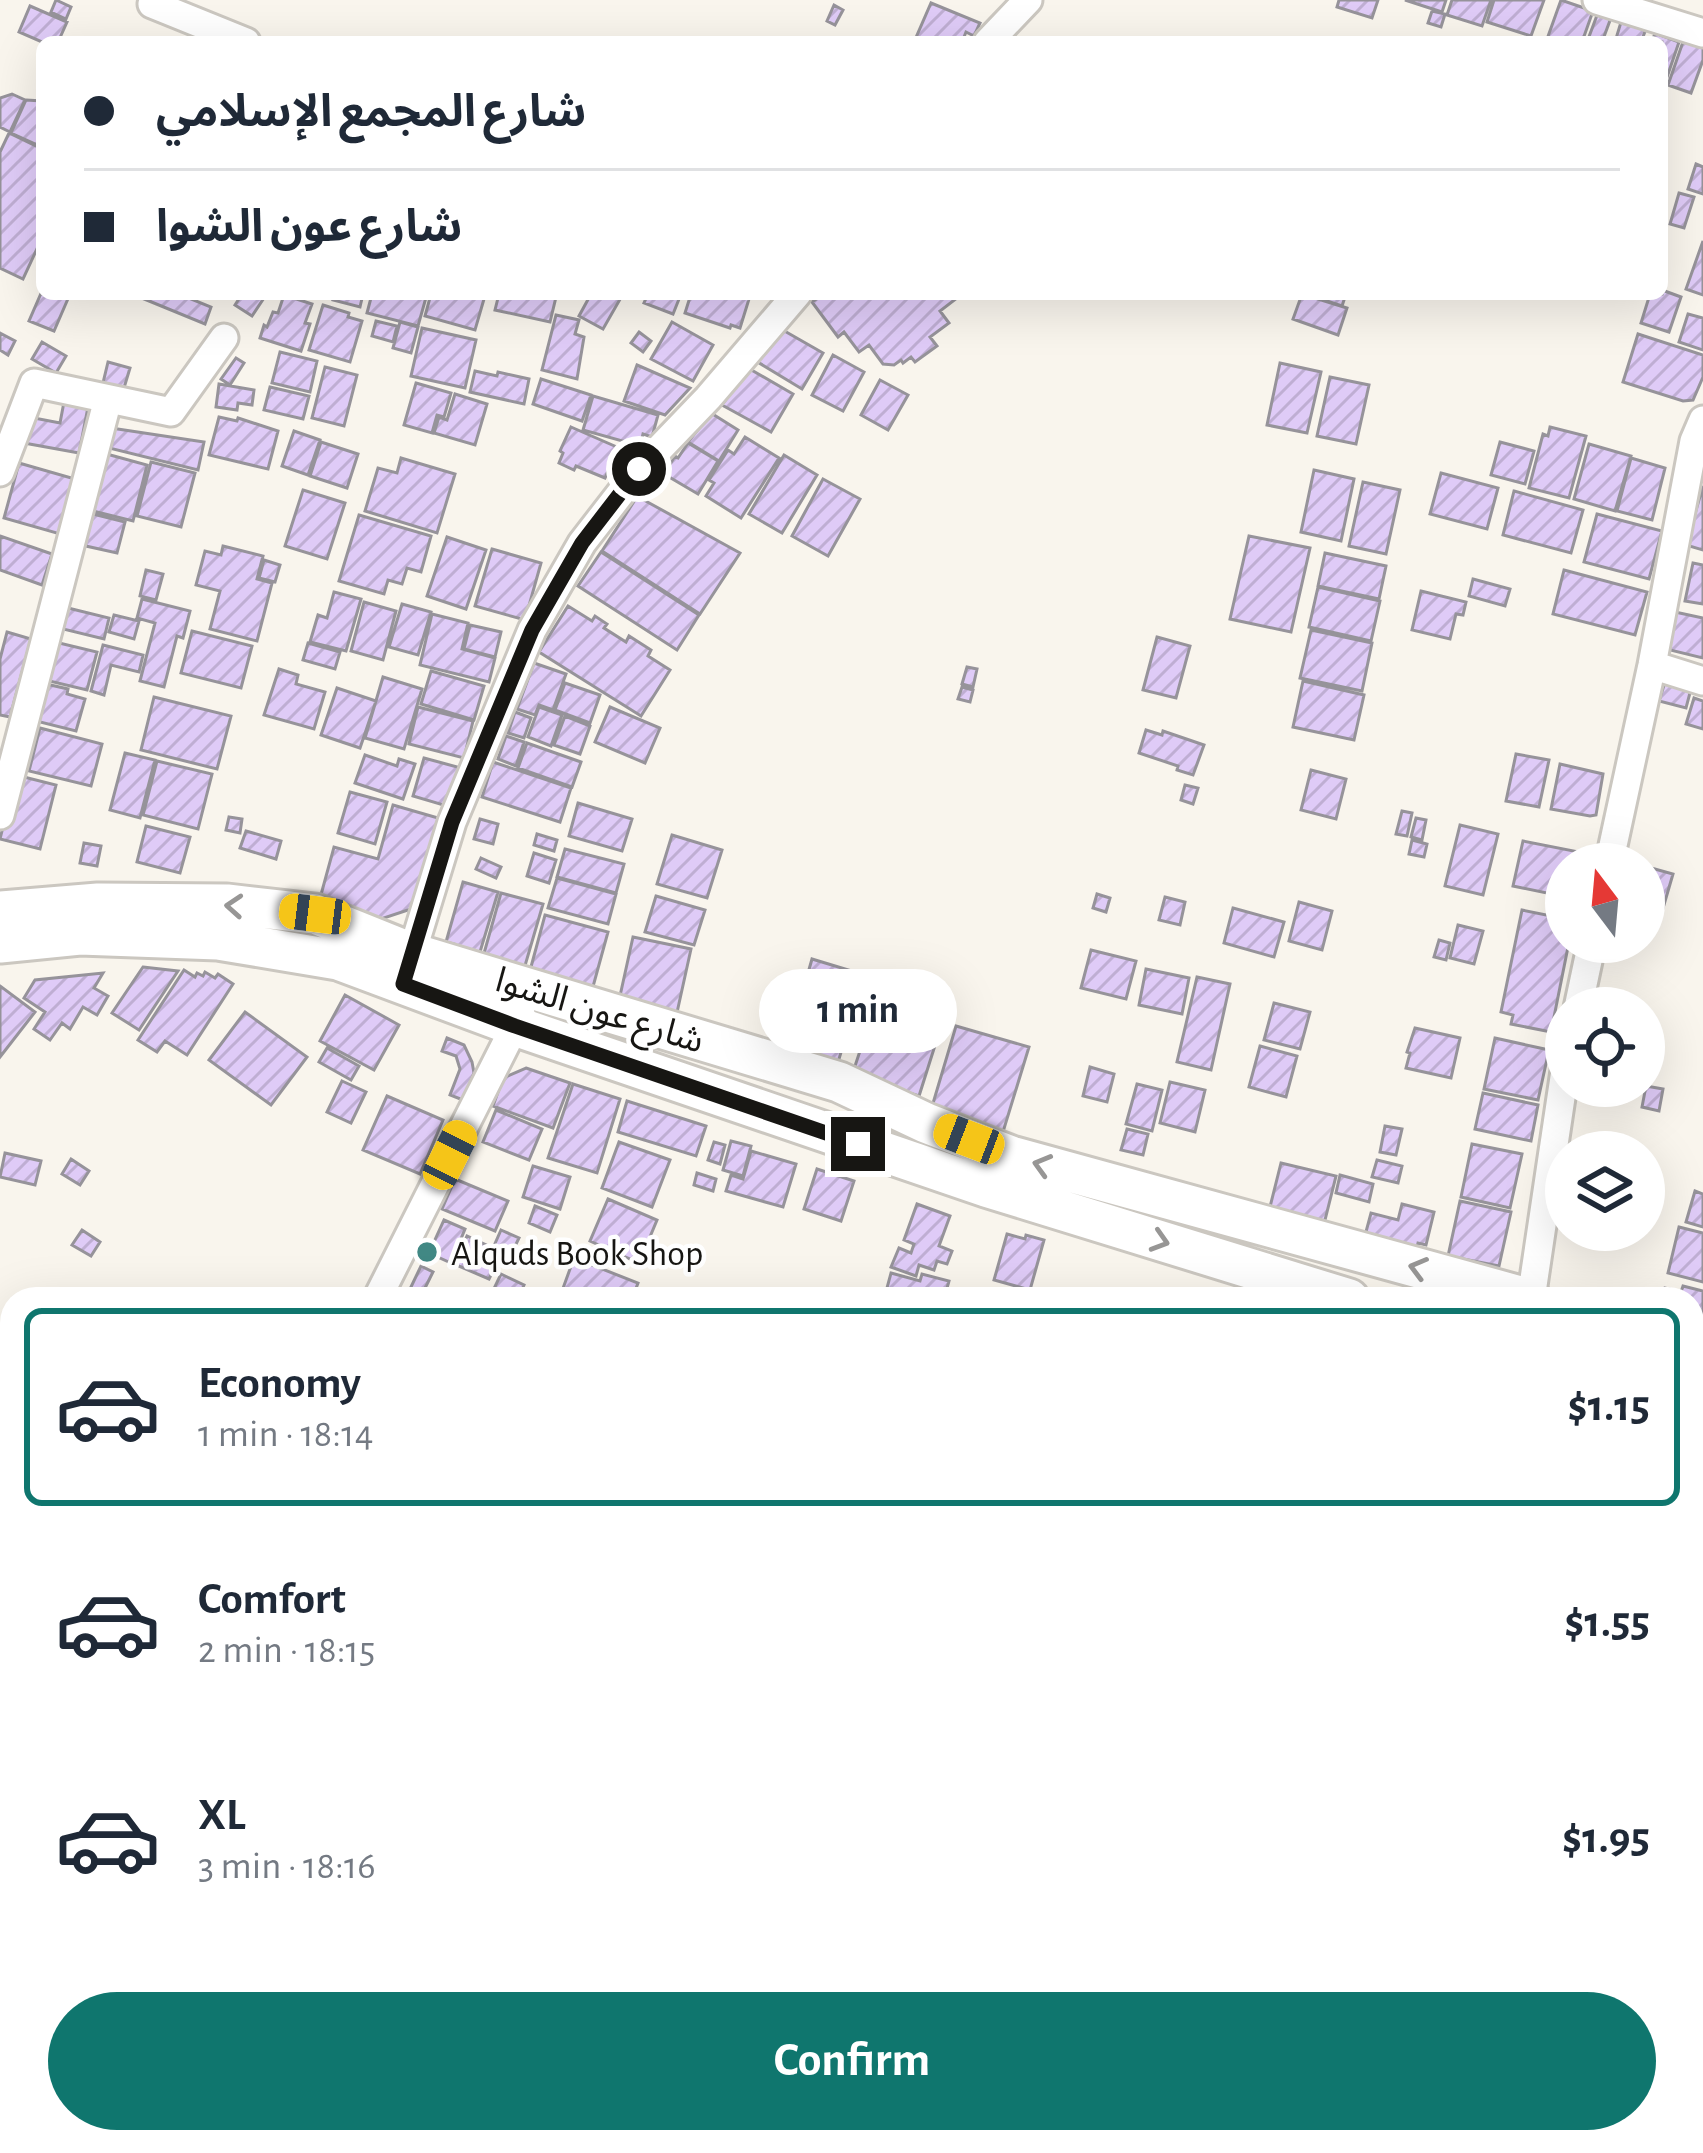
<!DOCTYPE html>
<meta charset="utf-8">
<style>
body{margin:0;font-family:"Alegreya Sans","Noto Sans Arabic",sans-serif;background:#f6f6f7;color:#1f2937;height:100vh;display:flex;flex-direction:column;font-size:45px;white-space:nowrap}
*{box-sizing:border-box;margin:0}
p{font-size:39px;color:#747a83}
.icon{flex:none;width:66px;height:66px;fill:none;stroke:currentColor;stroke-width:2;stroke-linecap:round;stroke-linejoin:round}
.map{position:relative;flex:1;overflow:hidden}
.drawer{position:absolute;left:0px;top:1287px;width:1704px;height:867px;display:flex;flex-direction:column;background:#fff;border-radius:36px 36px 0 0;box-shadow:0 12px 48px #0002}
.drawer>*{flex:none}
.banner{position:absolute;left:36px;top:36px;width:1632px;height:264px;border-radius:18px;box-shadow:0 12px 48px #0002;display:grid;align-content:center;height:264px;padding:0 48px;background:#fff}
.needle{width:78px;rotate:344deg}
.tools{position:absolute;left:1545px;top:843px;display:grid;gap:24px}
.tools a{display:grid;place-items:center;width:120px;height:120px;border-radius:50%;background:#fff;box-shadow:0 12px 48px #0002;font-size:60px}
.end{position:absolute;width:54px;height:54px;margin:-27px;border:15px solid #171613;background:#fff;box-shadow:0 0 0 6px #fff}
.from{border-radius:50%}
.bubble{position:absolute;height:84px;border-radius:42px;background:#fff;box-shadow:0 12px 48px #0002;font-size:39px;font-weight:600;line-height:84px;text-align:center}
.car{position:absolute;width:36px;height:72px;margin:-36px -18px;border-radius:15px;box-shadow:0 0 9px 3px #0007;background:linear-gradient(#f5c518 24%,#345 0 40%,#f5c518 0 76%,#345 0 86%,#f5c518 0)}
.banner b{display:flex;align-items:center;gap:42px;height:114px;font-size:45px}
.banner b+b{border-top:3px solid #e0e1e3}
.banner i{width:30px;height:30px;background:#1f2937}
ul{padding:21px 0 0;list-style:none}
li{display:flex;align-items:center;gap:36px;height:198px;margin:0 24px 18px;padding:0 24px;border:6px solid transparent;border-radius:18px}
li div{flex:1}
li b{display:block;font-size:45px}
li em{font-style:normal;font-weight:600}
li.on{border-color:#0f766e}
li>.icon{width:108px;height:108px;stroke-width:1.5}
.primary-button{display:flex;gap:24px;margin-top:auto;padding:24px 48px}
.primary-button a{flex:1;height:138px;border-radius:72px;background:#0f766e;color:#fff;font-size:48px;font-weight:600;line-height:138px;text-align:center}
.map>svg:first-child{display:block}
.building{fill:url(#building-hatch);stroke:#96939a;stroke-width:3}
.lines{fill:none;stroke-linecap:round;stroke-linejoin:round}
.street-casing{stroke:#cbc7c0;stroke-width:33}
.secondary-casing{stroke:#cbc7c0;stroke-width:45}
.street{stroke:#fff;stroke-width:27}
.secondary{stroke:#fff;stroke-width:39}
.oneway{stroke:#979695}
.route{stroke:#171613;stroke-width:15}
.poi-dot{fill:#418884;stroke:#fff;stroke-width:4.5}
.labels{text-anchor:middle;stroke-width:9;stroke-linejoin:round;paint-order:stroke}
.street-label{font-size:36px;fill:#171613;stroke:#fff}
.poi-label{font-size:36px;fill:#171613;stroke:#fff;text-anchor:start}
</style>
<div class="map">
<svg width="1703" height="2153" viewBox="0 0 1703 2153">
<defs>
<pattern id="building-hatch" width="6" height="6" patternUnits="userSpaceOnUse" patternTransform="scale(3)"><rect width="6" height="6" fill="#dfcbf7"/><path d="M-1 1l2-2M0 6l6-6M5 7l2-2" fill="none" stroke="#bfaed3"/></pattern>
</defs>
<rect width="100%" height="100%" fill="#f9f5ed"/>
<path class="building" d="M56,0L71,7L66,19L51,12Z
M1339,0H1378L1372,18L1337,7Z
M1405,0H1446L1442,12Z
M1452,0H1491L1482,26L1447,15Z
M1494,0H1544L1531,36L1487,22Z
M1561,0L1593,11L1582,42H1546Z
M931,3L980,23L974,36L966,32L962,42H908L909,40L914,42Z
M834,5L843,10L835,25L827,21Z
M30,6L67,22L58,42H42L19,32Z
M1599,10L1612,15L1602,42H1587Z
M1432,11L1445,14L1441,27L1428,23Z
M1621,22L1646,29L1641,42H1615Z
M1655,33L1679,42L1665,83L1662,82V42H1652Z
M1684,39L1703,46V60L1691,93L1668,85Z
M12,94L25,100L10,132L0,127V98Z
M26,100L42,101V147L11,133Z
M9,133L42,149V238L23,279L0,268V152Z
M1696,164L1703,167V194L1688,189Z
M1679,193L1694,197L1684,228L1670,224Z
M1703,241V295L1686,289Z
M1662,290L1681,297L1669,332L1641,323L1650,294H1662Z
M42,291V294H70L54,331L29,321Z
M132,294H179L211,307L205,324Z
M242,294L266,295L252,316L235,305Z
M335,294H363L360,307L333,300Z
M372,294H427L418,326L367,313Z
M431,294H465L484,299L475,330L425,316Z
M499,294H544L556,297L550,322L495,310Z
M591,294H623L603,329L579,316Z
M648,294H681L673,314L644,303Z
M691,294H732L749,299L740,328L731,325L730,328L685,313Z
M823,294H954L957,298L940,311L949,323L930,337L937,346L915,362L911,357L903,363L901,360L894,365L883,364L869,345L859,352L844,332L838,337L812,302Z
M1302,294L1347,308L1338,335L1293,319Z
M1326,294H1346L1342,306L1324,300Z
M284,295L312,304L305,323L310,324L301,351L260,338L264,325L267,327L273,312L278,313Z
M323,305L349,313L348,317L362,321L350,362L309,350Z
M1688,314L1703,318V350L1679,342Z
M556,315L579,320L575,334L584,337L577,379L542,370Z
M376,321L397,326L393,342L372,336Z
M400,322L418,327L411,353L393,348Z
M672,322L713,345L693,381L651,359Z
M422,328L476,340L465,388L411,376Z
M781,329L823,353L802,389L756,361Z
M639,332L651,341L643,352L631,343Z
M0,333L15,341L8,355L0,350Z
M1638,334L1703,355V377L1693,400L1683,401L1623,382Z
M42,342L66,356L56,373L32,359Z
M280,352L317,361L310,392L272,383Z
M833,355L864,372L843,411L812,395Z
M236,358L244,363L230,385L221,379Z
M108,362L130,368L124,388L103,383Z
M1280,363L1321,372L1307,433L1267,425Z
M637,365L690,388L665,415L624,401Z
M325,367L357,375L344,426L312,418Z
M748,368L793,394L771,432L722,405Z
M475,371L497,376L498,372L529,379L524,404L470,392Z
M1330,377L1369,385L1356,444L1317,436Z
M541,379L591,395L582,421L533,404Z
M880,380L908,395L888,430L861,415Z
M416,383L451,393L444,417L437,415L432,433L404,425Z
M219,384L254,390L252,405L238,403L237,410L216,407Z
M270,387L309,396L303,419L264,410Z
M455,394L487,404L475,445L434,433L439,417L447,420Z
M593,396L658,415L652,437L643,434L640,446L583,430Z
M64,402L88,407L79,453L24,443L29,417L60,423Z
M711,413L738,430L719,461L688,442Z
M219,417L237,421L238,418L278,431L268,469L209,455Z
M571,427L619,448L605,478L576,466L574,470L559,463L563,453L560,451Z
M1550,427L1586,436L1569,498L1529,488L1543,434L1548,436Z
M111,428L204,442L198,470L105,447Z
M294,431L320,440L308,475L282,466Z
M745,437L779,458L741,518L706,496L714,483L709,480L728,450L734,454Z
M321,442L358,454L347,488L310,476Z
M1500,442L1534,451L1525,484L1491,475Z
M688,443L718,461L698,494L664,474L675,456L678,458Z
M1589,444L1631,456L1615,511L1574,499Z
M103,453L147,465L133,521L89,510Z
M784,455L817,475L782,533L749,514Z
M401,458L455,474L437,533L365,511L378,468L397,473Z
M1631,458L1665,468L1652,520L1617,511Z
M151,462L195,473L181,527L137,516Z
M19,463L75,479L60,534L4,518Z
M1314,470L1354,479L1341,541L1301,532Z
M1441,473L1498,488L1487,529L1430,514Z
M823,479L860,499L828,556L792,536Z
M1363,482L1400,490L1386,554L1349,546Z
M1703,486V550L1686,545Z
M303,490L345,503L327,559L285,546Z
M1514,491L1583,510L1571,553L1503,535Z
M642,499L740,553L700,614L602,551L635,500Z
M85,512L125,522L117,553L77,544Z
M1597,514L1662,531L1649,579L1584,562Z
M359,515L431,536L421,572L407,568L402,584L388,580L384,594L339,581Z
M0,536L52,554L42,585L0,570Z
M1249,536L1310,548L1291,632L1230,619Z
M447,537L486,550L466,609L427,596Z
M223,546L263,556L257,579L272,583L257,641L210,629L220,591L196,585L205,551L221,555Z
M492,549L541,563L525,620L475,606Z
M601,552L699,615L677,650L578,586Z
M1325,553L1386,566L1379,599L1318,586Z
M264,560L280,565L275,582L259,578Z
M1693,563L1703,565V604L1685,601Z
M146,570L163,574L156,600L140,596Z
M1564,570L1647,592L1635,635L1553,614Z
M1473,579L1510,589L1505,606L1469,596Z
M1318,587L1380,601L1371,641L1309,627Z
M1421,591L1466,602L1463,615L1456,614L1450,639L1412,630Z
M334,592L361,599L346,651L310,642L318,615L327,618Z
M142,599L190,611L183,638L177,636L164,687L140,681L155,623L137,618Z
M364,602L396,611L383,660L351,651Z
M402,604L431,612L418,655L389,647Z
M568,606L592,621L595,616L607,624L604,628L626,642L629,636L651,650L648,656L670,670L641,716L539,652Z
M68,608L109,618L104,639L63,629Z
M1675,612L1703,618V658L1666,649Z
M432,614L468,623L462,649L495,658L489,682L420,665Z
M114,615L139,621L134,639L109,632Z
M470,625L501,632L495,657L464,649Z
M1311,630L1372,643L1362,691L1300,678Z
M192,631L252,646L241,688L181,673Z
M7,632L31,639L10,717L0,715V659Z
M1157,637L1190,646L1176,698L1143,690Z
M55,642L97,652L87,690L45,680Z
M308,643L340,652L335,669L303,660Z
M103,645L143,655L139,672L111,665L104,695L91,691Z
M534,663L566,674L553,710L539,705L535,715L517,709Z
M967,667L977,669L973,687L962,684Z
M279,669L298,675L296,684L325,692L314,729L264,715Z
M431,671L484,686L474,720L421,704Z
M383,677L422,689L404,749L365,738Z
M1303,681L1364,695L1354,740L1293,727Z
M1665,682L1691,689L1686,708L1659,701Z
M565,683L600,695L590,723L555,710Z
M46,684L68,689L67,694L85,699L76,731L36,721Z
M962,687L973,690L970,702L958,699Z
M337,688L376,701L360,748L321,735Z
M154,697L231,716L217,769L141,750Z
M1694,698L1703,701V729L1686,724Z
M418,707L473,721L464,758L409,744Z
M539,707L562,715L551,746L528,737Z
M610,707L660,728L645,763L595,742Z
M515,712L531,718L524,738L508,733Z
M565,716L590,726L580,754L554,745Z
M40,728L102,744L91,786L29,771Z
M1146,730L1162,735L1163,731L1204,745L1193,775L1177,770L1178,766L1139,753Z
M506,736L524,742L516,766L498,759Z
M527,743L581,762L572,787L518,768Z
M125,753L155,760L140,818L110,810Z
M1516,754L1549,760L1539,807L1506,801Z
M365,755L397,766L399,759L415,764L403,799L355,783Z
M424,758L461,768L450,807L413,796Z
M157,761L212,774L198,829L143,815Z
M493,762L571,788L560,822L482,797Z
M1560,764L1603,774L1596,815L1590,816L1551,809Z
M1311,770L1346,779L1336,819L1301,810Z
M16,775L56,785L40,849L0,839Z
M1185,785L1198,788L1193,804L1181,800Z
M350,792L387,802L375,844L338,833Z
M578,803L632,819L622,851L569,836Z
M393,805L445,820L414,908L381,919L319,902L334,847L378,859Z
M1402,811L1412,813L1407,836L1396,834Z
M229,817L242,819L240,833L226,830Z
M1416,818L1426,820L1422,840L1411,837Z
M480,819L498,824L493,844L474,839Z
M1460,825L1498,834L1483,895L1445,886Z
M146,826L190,837L180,873L137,862Z
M246,831L281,841L276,859L240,848Z
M537,834L557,840L554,851L534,845Z
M672,835L722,850L707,898L657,884Z
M1412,840L1427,844L1424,857L1409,854Z
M1523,841L1579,852L1588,863L1566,864V897L1513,886Z
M84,843L101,846L97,866L80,863Z
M565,849L624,864L616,893L557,877Z
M534,853L556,860L549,883L527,876Z
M481,858L501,867L496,878L476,869Z
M1644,866L1673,874L1659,922L1644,918Z
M557,878L616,894L608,924L548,908Z
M463,882L498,892L477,962L452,951L454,944L446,942Z
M501,893L543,904L522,976L481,964Z
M1097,894L1110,898L1106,912L1093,908Z
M656,896L705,910L694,945L645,932Z
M1165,897L1185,902L1180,925L1159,920Z
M1299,902L1332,911L1322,950L1289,941Z
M1233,908L1284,922L1274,957L1224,943Z
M1522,910L1566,919V942H1569L1551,1032L1511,1024L1513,1015L1501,1012Z
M545,915L608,932L591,994L528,978Z
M1458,925L1483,931L1474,964L1450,958Z
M633,937L691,949L676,1017L618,1005Z
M1439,940L1450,943L1446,960L1434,957Z
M1091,950L1136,961L1126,999L1081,988Z
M812,959L865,975L861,989L808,973Z
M143,967L178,971L139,1030L112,1013Z
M1146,969L1189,978L1182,1014L1139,1005Z
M184,970L195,977L197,973L203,976L205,972L215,978L218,974L233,984L187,1055L165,1041L157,1052L138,1040Z
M103,973L94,988L108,996L97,1015L83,1007L70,1029L62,1023L50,1040L34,1029L45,1012L24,998L35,980Z
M1197,977L1230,984L1211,1070L1177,1062Z
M0,986L35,1012L0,1057Z
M796,989L819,996L821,990L832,994L830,999L855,1006L836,1069L773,1050L790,997L793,998Z
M345,995L399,1025L374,1070L320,1041Z
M1274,1003L1310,1012L1300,1049L1264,1040Z
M245,1012L307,1057L271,1105L209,1060Z
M872,1015L938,1036L919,1096L852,1075Z
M956,1026L1029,1047L1003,1132L931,1110Z
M1415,1028L1460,1038L1451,1078L1406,1068L1410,1053L1407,1052Z
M447,1038L464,1045L472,1062L474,1073L463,1100L450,1095L460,1069L456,1056L442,1051Z
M1495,1038L1549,1050L1538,1100L1484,1089Z
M1260,1046L1297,1056L1286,1097L1249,1087Z
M327,1048L359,1066L351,1080L319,1062Z
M1090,1067L1114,1074L1107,1102L1083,1096Z
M526,1068L570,1083L553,1128L493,1106L503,1078Z
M342,1081L366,1092L351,1123L327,1112Z
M1170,1082L1205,1090L1195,1132L1160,1123Z
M573,1084L620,1099L597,1173L548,1158Z
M1137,1084L1162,1090L1152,1131L1126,1124Z
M1646,1086L1663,1089L1659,1111L1642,1107Z
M1483,1093L1538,1105L1531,1141L1475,1129Z
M387,1096L443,1120L420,1174L363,1150Z
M627,1101L706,1126L696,1156L618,1132Z
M496,1110L542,1129L529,1160L483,1142Z
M1385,1126L1402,1129L1396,1155L1380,1152Z
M1127,1129L1148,1134L1143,1155L1121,1150Z
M731,1141L751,1146L743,1176L723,1170Z
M619,1142L670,1160L652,1207L602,1188Z
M714,1142L725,1145L720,1164L708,1160Z
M1472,1144L1522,1154L1510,1208L1461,1197Z
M751,1151L796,1164L783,1207L726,1191L731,1175L743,1179Z
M5,1153L41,1161L35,1185L0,1177Z
M71,1159L89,1171L80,1185L62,1174Z
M1377,1160L1402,1166L1398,1183L1372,1177Z
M1281,1163L1336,1176L1324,1224L1269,1211Z
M533,1166L570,1177L560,1209L523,1197Z
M817,1169L854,1181L841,1221L804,1209Z
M697,1173L716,1179L713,1191L694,1185Z
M1340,1175L1373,1184L1369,1202L1336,1193Z
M455,1179L508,1201L495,1231L442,1209Z
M1695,1191L1703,1194V1227L1686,1222Z
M608,1199L657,1220L639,1263L590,1241Z
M1460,1201L1511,1212L1499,1266L1448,1256Z
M917,1204L950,1216L939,1246L952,1251L947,1264L937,1261L934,1270L919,1265L916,1276L891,1267L899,1248L911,1253L914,1244L904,1240Z
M1402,1204L1434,1212L1426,1245L1418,1243L1415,1256L1363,1243L1371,1213L1398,1220Z
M535,1206L557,1215L550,1232L529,1223Z
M444,1220L465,1229L451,1263L429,1253Z
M1679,1227L1703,1233V1282L1668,1273Z
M82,1230L100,1242L91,1256L72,1245Z
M501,1230L519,1238L505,1267L497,1263L489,1279L454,1264L467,1236L493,1248Z
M1007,1234L1025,1239L1026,1235L1044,1240L1030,1290L994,1280Z
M574,1258L638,1283L632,1299H584L562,1291Z
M421,1266L433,1272L422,1294L410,1289Z
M891,1273L920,1281L922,1274L949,1281L944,1299H884Z
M501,1274L524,1285L518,1299H489Z
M1683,1286L1703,1291V1321L1697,1346L1692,1345V1299H1662L1665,1288L1681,1292Z
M9,1440L12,1442V1461L7,1471L0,1468V1457Z
M1692,1536L1703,1541V1578L1692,1573Z
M0,1886L12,1891V1941L0,1935Z
M0,1938L12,1944V1997L0,1987Z
M0,2008L12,2013V2035L0,2030Z
M1702,2099H1703V2143L1692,2140V2131Z
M1127,2142H1191L1187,2153H1122Z
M1480,2142H1516L1513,2152L1498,2147L1492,2153L1483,2150Z
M1587,2142H1641L1637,2153H1584Z"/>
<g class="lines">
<defs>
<path id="street" d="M1597,0L1703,33
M152,4L246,42
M988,42L1028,0
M0,472L34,383L171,412L224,338
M1652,665L1703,681
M0,815L108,399
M1609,864L1652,665L1694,441L1703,420
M407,969L452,822L532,630L582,543L637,472L708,398L797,294
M1578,1008L1592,942
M377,1299L521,1014
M1531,1299L1566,1064
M1692,1517L1703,1492
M1692,1985L1703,1989
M0,2116L12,2091
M0,2139L30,2153
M1299,2142L1339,2153
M1106,2153L1111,2142
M1454,2153L1458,2142"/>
<path id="secondary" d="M0,911L98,903L227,904L315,914L412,953L839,1082L926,1123L1011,1156L1531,1299
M0,943L80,935L218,940L338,960L515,1026L986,1187L1349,1299
M1692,1363L1703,1367
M1692,1408L1703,1413"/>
</defs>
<use href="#street" class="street-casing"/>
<use href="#secondary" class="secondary-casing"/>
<use href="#street" class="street"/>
<use href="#secondary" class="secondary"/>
</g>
<defs><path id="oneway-chevron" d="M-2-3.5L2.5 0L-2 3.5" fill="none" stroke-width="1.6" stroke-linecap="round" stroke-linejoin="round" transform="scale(3)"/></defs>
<g class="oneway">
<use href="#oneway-chevron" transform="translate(234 906) rotate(-176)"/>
<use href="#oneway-chevron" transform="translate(1042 1165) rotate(-164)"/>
<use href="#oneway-chevron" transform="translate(1160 1241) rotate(17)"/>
<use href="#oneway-chevron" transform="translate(1418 1268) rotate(-165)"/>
</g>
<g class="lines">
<path class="route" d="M639,469L582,543L532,630L452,822L403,984L515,1026L858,1144"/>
</g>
<circle class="poi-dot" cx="427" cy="1252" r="12"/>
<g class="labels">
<g class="street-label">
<text transform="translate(600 1009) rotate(17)" y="13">شارع عون الشوا</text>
</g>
<g class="poi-label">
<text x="451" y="1265">Alquds Book Shop</text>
</g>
</g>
</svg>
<div class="tools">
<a><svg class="needle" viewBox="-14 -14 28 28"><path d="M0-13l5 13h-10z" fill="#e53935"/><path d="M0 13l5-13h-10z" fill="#747a83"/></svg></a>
<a><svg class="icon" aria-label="locate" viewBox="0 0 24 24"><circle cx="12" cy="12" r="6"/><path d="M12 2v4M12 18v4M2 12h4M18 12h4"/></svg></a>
<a><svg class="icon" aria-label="layers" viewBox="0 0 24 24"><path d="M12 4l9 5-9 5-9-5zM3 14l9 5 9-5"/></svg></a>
</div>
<i class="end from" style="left:639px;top:469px"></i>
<i class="end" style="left:858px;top:1144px"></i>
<div class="bubble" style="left:759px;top:969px;width:198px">1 min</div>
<i class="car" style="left:315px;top:914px;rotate:277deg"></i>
<i class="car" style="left:969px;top:1139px;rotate:291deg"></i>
<i class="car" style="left:450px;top:1155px;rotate:27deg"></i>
<div class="banner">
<b><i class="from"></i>شارع المجمع الإسلامي</b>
<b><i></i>شارع عون الشوا</b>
</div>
<section class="drawer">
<ul>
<li class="on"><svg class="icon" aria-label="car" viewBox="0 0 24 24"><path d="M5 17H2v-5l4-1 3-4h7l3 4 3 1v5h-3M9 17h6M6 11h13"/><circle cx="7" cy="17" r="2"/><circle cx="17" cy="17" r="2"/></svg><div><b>Economy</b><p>1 min · 18:14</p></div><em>$1.15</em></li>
<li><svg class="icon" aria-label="car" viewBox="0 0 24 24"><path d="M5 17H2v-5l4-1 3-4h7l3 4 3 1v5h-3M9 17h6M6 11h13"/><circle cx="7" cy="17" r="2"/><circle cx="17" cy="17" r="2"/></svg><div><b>Comfort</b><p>2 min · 18:15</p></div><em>$1.55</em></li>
<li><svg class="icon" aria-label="car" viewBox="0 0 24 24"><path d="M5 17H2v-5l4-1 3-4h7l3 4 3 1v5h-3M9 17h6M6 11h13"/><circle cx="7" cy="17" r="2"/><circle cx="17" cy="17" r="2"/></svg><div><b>XL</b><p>3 min · 18:16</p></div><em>$1.95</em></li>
</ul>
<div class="primary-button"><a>Confirm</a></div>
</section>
</div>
